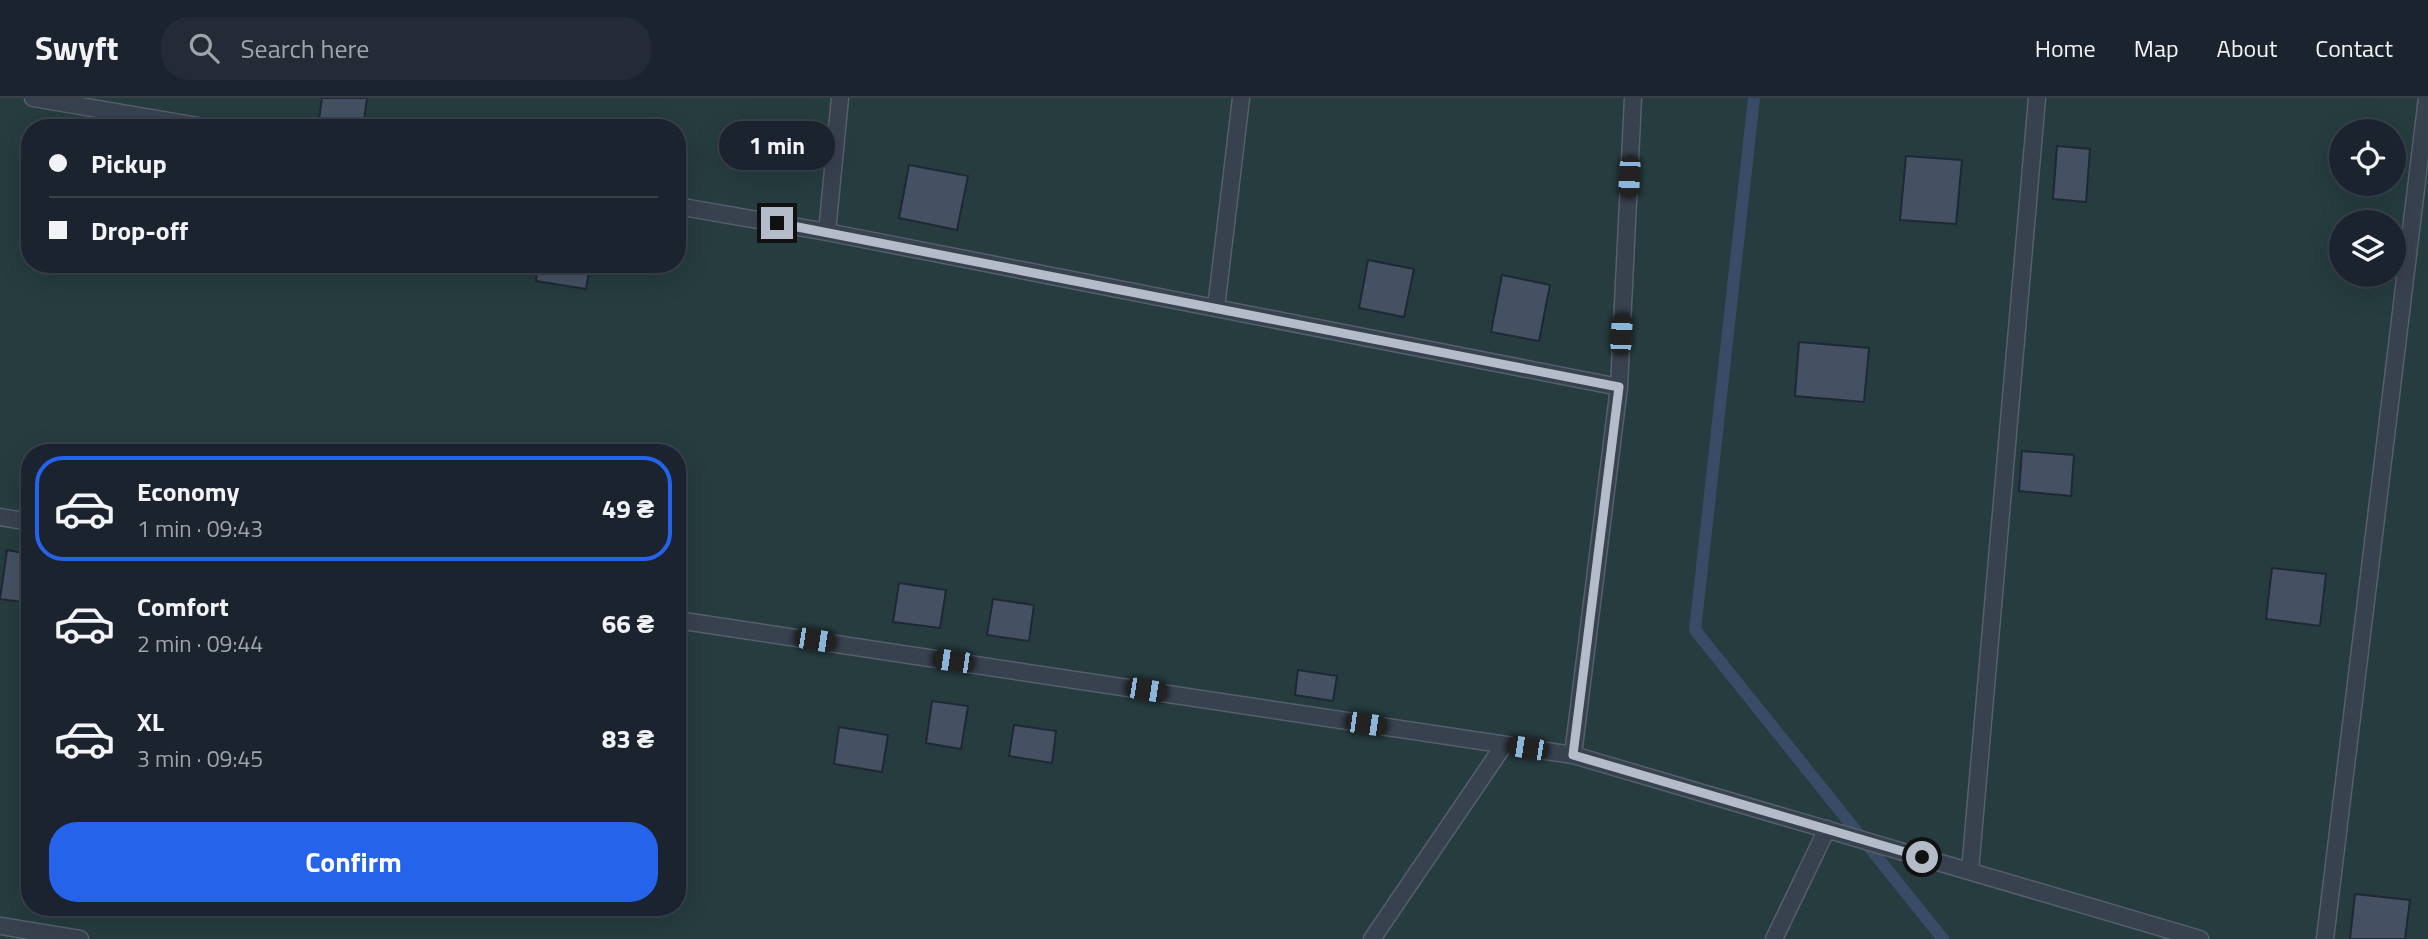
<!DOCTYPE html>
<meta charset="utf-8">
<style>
body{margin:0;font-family:"Titillium Web",sans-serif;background:#242b36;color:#f1f3f6;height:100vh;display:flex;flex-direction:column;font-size:26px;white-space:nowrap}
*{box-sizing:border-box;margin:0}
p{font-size:23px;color:#a0a4aa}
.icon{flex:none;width:38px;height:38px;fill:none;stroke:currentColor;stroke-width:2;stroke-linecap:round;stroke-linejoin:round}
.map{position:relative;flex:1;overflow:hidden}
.details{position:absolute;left:21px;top:346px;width:665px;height:472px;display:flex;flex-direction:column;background:#1b232e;border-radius:28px;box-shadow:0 7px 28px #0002,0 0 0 2px #39404a}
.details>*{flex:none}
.top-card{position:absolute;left:21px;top:21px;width:665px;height:154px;border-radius:28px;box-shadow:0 7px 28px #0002,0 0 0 2px #39404a;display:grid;align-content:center;height:154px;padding:0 28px;background:#1b232e}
.tools{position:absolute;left:2329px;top:21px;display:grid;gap:14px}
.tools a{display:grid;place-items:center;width:77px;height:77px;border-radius:50%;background:#1b232e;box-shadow:0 7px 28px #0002,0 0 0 2px #39404a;font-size:35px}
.end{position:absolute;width:32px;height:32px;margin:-16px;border:9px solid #b4bcc9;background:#111;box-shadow:0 0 0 4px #111}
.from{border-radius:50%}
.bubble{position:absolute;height:49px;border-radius:24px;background:#1b232e;box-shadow:0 7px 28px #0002,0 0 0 2px #39404a;font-size:23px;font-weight:700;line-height:49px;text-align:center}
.car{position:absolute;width:21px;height:42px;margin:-21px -10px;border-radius:9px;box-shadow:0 0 5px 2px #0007;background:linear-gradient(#222 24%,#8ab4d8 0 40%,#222 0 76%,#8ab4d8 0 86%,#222 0)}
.top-card b{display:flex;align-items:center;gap:24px;height:66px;font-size:26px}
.top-card b+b{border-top:2px solid #39404a}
.top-card i{width:18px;height:18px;background:#f1f3f6}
ul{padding:12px 0 0;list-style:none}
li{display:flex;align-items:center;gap:21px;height:105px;margin:0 14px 10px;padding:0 14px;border:4px solid transparent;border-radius:28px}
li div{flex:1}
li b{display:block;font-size:26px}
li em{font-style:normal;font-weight:700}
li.on{border-color:#2563eb}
li>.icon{width:63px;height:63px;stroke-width:1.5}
.cta{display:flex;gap:14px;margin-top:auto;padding:14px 28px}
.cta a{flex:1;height:80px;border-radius:28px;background:#2563eb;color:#fff;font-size:28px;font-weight:700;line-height:80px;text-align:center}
header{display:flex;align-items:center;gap:42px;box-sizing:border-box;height:98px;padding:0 35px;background:#1b232e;border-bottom:2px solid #39404a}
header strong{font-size:33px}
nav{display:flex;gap:38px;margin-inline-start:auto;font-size:24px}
.search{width:490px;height:63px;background:#242b36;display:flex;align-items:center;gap:18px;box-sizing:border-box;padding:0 24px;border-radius:28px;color:#a0a4aa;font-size:26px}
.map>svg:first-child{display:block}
.green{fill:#263c3f;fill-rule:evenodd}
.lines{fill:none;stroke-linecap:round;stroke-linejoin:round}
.stream{stroke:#394c67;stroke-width:12}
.building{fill:#455162;stroke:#1f2835;stroke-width:2}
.lane-casing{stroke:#565f6c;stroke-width:19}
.lane{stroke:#38414e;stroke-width:16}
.route{stroke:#b4bcc9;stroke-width:9}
</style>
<header>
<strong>Swyft</strong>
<div class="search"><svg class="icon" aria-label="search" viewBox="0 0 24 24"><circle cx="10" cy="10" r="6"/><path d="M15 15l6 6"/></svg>Search here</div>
<nav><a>Home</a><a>Map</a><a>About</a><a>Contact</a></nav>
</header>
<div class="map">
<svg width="2428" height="841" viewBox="0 0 2428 841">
<rect width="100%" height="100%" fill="#242f3e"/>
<path class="green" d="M0,0H2428V841H0ZM30,30H677V166H30ZM2342,33H2394V86H2342ZM2342,124H2394V177H2342ZM30,355H677V810H30Z"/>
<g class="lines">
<path class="stream" d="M1754,0L1695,532L1943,841"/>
</g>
<path class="building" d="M322,0H367L363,30L318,29Z
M2057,48L2090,51L2086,104L2053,101Z
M1906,58L1962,62L1956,126L1900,122Z
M909,67L968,78L957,132L899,120Z
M1368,162L1414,171L1404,219L1359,210Z
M538,166H590L586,191L536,183Z
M1502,177L1550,187L1539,243L1491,234Z
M1799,244L1869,250L1864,304L1795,298Z
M2022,353L2074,357L2071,398L2019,393Z
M7,452L30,456V505L0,501Z
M2272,470L2326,476L2320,528L2266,521Z
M899,485L946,492L940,530L893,524Z
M993,501L1034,507L1029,543L987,537Z
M1298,572L1337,578L1333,603L1295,597Z
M932,603L968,608L961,651L926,645Z
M1014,627L1056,633L1052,665L1009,658Z
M839,629L888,637L882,674L834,666Z
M2355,796L2410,802L2405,841H2350Z"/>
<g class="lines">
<defs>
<path id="lane" d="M33,0L210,30
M677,108L827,134L1619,289L1573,657
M827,134L840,0
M1216,210L1241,0
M1619,289L1633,0
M0,419L30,424
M677,522L1573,657L2200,841
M1970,773L2037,0
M0,828L80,841
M1372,841L1504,647
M1774,841L1827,731
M2325,841L2427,0"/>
</defs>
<use href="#lane" class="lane-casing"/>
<use href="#lane" class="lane"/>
</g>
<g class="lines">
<path class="route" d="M777,125L1619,289L1573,657L1922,759"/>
</g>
</svg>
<div class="tools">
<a><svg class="icon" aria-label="locate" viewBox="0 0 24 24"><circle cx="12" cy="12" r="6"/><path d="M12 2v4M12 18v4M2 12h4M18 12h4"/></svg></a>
<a><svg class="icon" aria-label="layers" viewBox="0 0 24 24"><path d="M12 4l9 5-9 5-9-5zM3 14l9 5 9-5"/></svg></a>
</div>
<i class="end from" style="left:1922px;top:759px"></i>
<i class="end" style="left:777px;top:125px"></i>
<div class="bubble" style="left:719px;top:23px;width:116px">1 min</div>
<i class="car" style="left:1629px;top:79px;rotate:183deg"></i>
<i class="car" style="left:1621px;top:236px;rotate:3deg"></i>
<i class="car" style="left:815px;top:542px;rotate:99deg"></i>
<i class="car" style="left:953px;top:563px;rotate:278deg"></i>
<i class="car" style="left:1146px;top:592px;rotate:99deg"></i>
<i class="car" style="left:1366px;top:626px;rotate:98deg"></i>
<i class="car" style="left:1527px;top:650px;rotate:279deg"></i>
<div class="top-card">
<b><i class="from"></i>Pickup</b>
<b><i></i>Drop-off</b>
</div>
<section class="details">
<ul>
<li class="on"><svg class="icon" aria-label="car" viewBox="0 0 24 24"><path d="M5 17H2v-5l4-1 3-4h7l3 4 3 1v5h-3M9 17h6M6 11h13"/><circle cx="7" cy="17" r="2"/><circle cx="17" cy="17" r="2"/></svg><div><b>Economy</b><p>1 min · 09:43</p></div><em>49 ₴</em></li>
<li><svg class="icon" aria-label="car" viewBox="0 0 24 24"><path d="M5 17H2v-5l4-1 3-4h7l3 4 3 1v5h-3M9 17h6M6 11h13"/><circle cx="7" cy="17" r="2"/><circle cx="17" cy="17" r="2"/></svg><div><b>Comfort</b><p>2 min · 09:44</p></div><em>66 ₴</em></li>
<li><svg class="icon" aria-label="car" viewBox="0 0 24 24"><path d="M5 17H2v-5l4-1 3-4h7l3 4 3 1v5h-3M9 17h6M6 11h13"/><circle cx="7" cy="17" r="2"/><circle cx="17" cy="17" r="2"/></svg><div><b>XL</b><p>3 min · 09:45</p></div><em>83 ₴</em></li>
</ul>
<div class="cta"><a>Confirm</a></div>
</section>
</div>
